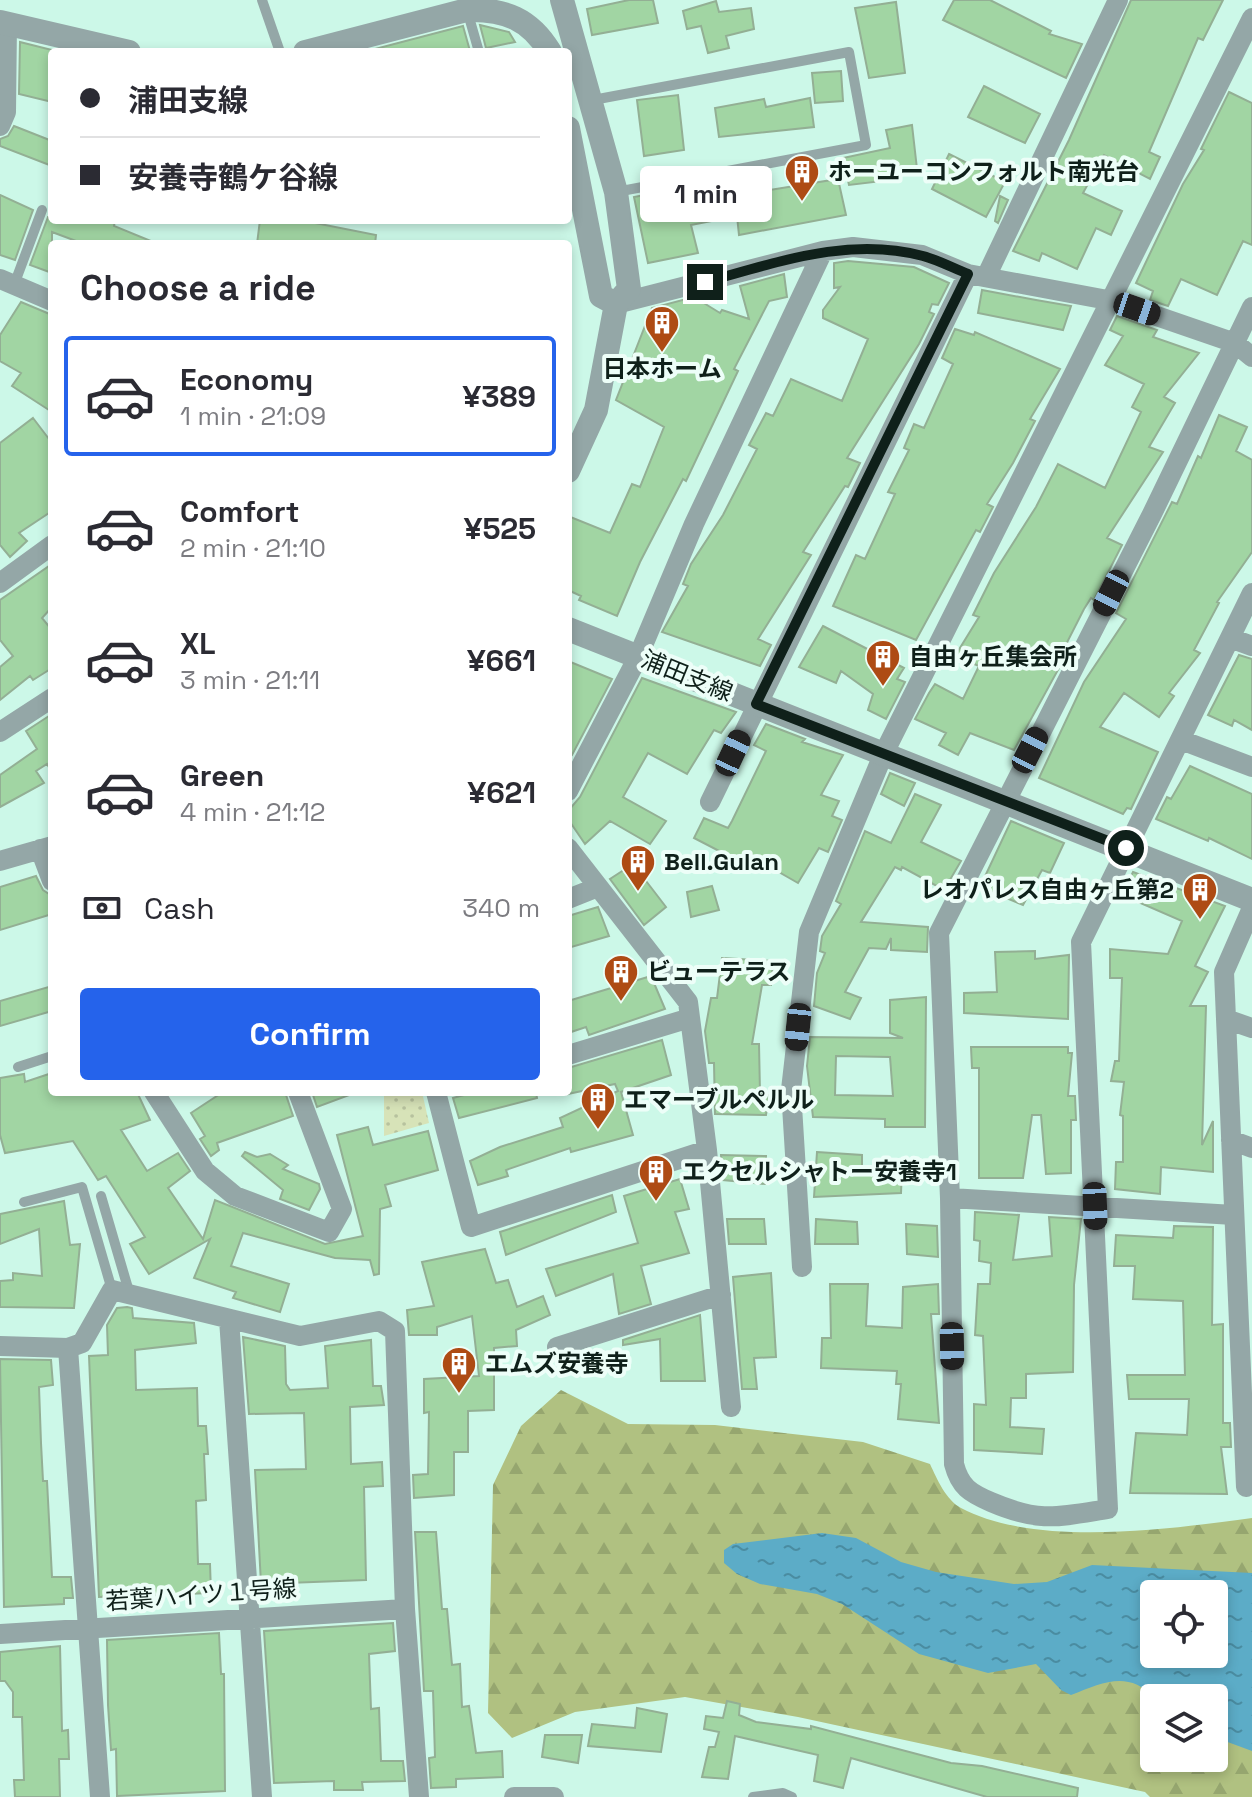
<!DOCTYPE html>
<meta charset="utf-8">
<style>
body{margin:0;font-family:"Space Grotesk","Noto Sans JP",sans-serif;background:#f7f7f7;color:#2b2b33;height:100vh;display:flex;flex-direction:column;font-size:30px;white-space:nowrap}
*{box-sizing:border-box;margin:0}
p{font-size:26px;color:#7c7c81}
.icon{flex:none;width:44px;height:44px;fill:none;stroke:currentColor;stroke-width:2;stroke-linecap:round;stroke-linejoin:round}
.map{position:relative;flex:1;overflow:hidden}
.drawer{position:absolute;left:48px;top:240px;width:524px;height:856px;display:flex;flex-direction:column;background:#fff;border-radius:8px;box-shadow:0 4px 12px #0003}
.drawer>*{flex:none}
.guide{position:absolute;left:48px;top:48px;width:524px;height:176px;border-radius:8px;box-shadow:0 4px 12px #0003;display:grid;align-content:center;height:176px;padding:0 32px;background:#fff}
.fabs{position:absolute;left:1140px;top:1580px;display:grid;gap:16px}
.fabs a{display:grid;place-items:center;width:88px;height:88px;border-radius:8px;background:#fff;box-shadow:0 4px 12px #0003;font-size:40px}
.end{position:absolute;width:36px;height:36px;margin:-18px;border:10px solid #0f201a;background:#fff;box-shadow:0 0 0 4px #fff}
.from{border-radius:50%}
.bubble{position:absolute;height:56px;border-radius:8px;background:#fff;box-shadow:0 4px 12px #0003;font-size:26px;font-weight:700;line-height:56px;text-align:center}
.car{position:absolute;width:24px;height:48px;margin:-24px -12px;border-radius:10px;box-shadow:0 0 6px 2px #0007;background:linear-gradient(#222 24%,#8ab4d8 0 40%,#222 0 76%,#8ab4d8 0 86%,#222 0)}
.guide b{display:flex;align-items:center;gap:28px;height:76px;font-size:30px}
.guide b+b{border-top:2px solid #e1e1e2}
.guide i{width:20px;height:20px;background:#2b2b33}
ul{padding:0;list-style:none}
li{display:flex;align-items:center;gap:24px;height:120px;margin:0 16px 12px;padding:0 16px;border:4px solid transparent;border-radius:8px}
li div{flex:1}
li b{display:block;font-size:30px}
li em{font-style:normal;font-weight:700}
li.active{border-color:#2563eb}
li>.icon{width:72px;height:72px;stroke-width:1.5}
h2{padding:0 32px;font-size:36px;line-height:96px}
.pay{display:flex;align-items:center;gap:20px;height:88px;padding:0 32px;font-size:30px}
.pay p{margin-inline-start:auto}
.button{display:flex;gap:16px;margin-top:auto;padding:16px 32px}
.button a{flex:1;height:92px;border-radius:8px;background:#2563eb;color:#fff;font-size:32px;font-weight:700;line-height:92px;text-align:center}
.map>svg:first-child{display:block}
.green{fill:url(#green-dots)}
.forest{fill:url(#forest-firs);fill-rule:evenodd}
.water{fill:url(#water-ripples);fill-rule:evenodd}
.building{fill:#a1d5a3;stroke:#93af94;stroke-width:2;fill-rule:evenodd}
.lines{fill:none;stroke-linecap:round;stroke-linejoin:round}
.service{stroke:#94a7a7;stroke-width:10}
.minor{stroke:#94a7a7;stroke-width:20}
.tertiary{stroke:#94a7a7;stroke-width:24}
.route{stroke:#0f201a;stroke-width:10}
.labels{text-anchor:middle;stroke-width:8;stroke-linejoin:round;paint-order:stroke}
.poi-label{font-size:24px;font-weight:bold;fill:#0f201a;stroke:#edfef8;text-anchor:start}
.street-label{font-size:24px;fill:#0f201a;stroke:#edfef8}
</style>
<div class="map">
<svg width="1252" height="1797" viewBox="0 0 1252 1797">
<defs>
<pattern id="green-dots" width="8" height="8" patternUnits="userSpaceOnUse" patternTransform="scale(2)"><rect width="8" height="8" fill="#d7e3b8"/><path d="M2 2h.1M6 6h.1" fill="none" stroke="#b7c29e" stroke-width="1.8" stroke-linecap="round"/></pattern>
<pattern id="forest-firs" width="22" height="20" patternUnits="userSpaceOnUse" patternTransform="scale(2)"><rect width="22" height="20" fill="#b0c181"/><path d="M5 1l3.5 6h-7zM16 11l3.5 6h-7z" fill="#96a66f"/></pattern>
<pattern id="water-ripples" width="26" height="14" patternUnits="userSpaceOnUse" patternTransform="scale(2)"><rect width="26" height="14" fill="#5cacc7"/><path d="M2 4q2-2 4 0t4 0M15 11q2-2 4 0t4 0" fill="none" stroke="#4a8ca1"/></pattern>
</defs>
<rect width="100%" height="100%" fill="#ccf8e8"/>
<path class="green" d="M384,1092H422L429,1123L384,1136Z"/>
<path class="forest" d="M561,1390L628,1424L715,1425L863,1442L930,1464C937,1479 946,1500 961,1508C1036,1548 1170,1529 1252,1518V1797H1150L1145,1792L798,1717L685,1697L575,1712L512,1738L488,1713L493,1485L521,1426ZM1154,1594H1214V1654H1154ZM1154,1698H1214V1758H1154Z"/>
<path class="water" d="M822,1533L856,1538L901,1562L936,1572L1014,1584L1047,1582L1092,1565L1252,1573V1751L1214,1737V1698H1155C1128,1670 1104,1682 1071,1695L1061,1690L1036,1664L988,1673L919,1654L842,1604L817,1594L760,1584L737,1574L724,1563V1550L733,1544ZM1154,1594H1214V1654H1154Z"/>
<path class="building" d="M629,0H653L658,23L592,35L587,9Z
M954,0H990L1051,31L1049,34L1082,44L1066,78L943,20Z
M1131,0H1223L1203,40L1198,38L1149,152L1160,157L1150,179L1104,155L1083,193L1122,211L1111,235L1096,228L1077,269L1042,253L1039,261L1013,251L1069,140Z
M716,1L719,12L751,8L754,29L726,36L729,48L708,53L701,26L687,29L683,11Z
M896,2L905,73L869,78L855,8Z
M480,25L509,32L515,42L486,48Z
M463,26L470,51L375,52V49Z
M20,42L52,50V102L19,94Z
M841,71L843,101L815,103L812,73Z
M984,86L1040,114L1025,143L968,117Z
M1229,92L1252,103V245L1243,241L1217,295L1181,279L1168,306L1150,300L1153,291L1136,283L1183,184L1204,150L1201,149Z
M678,95L684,150L644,156L637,100Z
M810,98L814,127L719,137L715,108L764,99L766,107Z
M912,125L917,169L890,175L891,180L849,185L843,158L890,148L886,130Z
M14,126L52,141V166L0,146V139L8,136Z
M949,154L1005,182L986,217L932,189Z
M838,179L846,215L739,235L737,216L691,225L698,253L648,263L634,197L722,180L726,197Z
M0,195L33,210L15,260L0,255Z
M1000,196L1008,200L998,223L995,221Z
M48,217L115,220L114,226L158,244H84L52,232V273L30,265Z
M260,220L305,221L376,235L375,244H257Z
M848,261L914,267L949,283L938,305L932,304L929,312L934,314L919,344L847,458L860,463L848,487L845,486L803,552L811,555L758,639L771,645L760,666L662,632L688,586L683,584L691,564L723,515L757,449L749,445L766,413L773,416L791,379L842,401L868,339L823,318V310L840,287L834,288V263Z
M784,274L787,297L769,301L734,369L738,371L686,481L683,479L640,562L617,616L579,600L581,596L568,590V516L610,533L632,484L640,487L664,427L616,400L652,308L694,297L720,313L722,310L749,319L740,286Z
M982,290L1036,300L1071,306L1063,330L978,313Z
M21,302L52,315V412L12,386L21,373L0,361V335Z
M1117,316L1157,330L1153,337L1199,353L1164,397L1175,403L1149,447L1163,452L1107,538L1122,545L1094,600L1091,598L1084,609L1055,666L1059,668L1014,750L970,733L958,755L939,745L946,733L915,719L929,693L935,684L963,699L979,666L955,656L979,617L973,615L994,573L1036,507L1058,464L1105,488L1141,412L1132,407L1144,384L1105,365L1123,336L1110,330Z
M955,329L974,335L975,332L1060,369L1030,419L1035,421L1013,463L987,504L993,507L980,532L976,530L916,640L833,606L856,555L865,559L895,494L888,492L909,450L904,448L914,424L924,428L953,364L942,358Z
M1219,415L1247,427L1236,451L1252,460V552L1217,602L1219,603L1194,650L1200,653L1169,693L1174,696L1159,717L1124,693L1100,727L1158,752L1131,809L1127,808L1123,814L1039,778L1084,682L1126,619L1116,613L1172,502L1177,504L1198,456L1201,458Z
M33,418L52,443V511L19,533L27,541L10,557L0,545V443Z
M52,564V607L42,618L52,630V668L33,680L30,676L0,700V667L13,656L0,640V600Z
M823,626L904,668L897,679L905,682L886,719L868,710L873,694L841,671L836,683L799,667Z
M1239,655L1252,659V730L1234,720L1232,726L1208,715Z
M568,661L612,679L572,755L568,753Z
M642,678L736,712L721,733L714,730L687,774L648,753L623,797L666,821L650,844L610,821L585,844L568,819V811L580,797Z
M52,714V772L47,764L36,771L44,783L0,807V775L37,749L26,731Z
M766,724L805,739L802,742L843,755L821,795L839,801L832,816L842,820L828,852L819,848L798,883L758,860L754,869L694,838L704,818L728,828L732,821L766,751L754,745Z
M1190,766L1252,794V859L1209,838L1208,841L1156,819L1167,797L1171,799Z
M890,773L915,783L904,806L881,794Z
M915,794L941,805L921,842L961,861L944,890L902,867L901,870L895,867L861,922L928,927L927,952L891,950V938L886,949L869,948L845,992L861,998L850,1019L814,1006L817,973L825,953L820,951L822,936L841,904L836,901L865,831L891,843Z
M1011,821L1064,843L1050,873L1042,870L1023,905L980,887Z
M633,864L666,907L644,925L610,879Z
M1133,872L1225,906L1195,966L1208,972L1190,1006H1206L1202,1145L1213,1121V1172L1161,1167L1160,1194L1115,1189L1116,1162H1123V1116L1120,1115L1124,1082L1111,1081L1115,1061H1119L1122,978H1110V949L1168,954L1182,921L1122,895Z
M36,876L43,890L49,894L52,914L0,930V887Z
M712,886L719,910L691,917L687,892Z
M598,907L609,936L568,948V916Z
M1035,951V959L1069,955L1068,1019L964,1013V993L997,992L995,952Z
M722,958L773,961L771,985H762L752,1044H759L760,1093L769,1095L766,1115L715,1114L714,1063H709L705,1031L711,998H717Z
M651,976L665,1009L589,1035L586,1027L568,1033V1001Z
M52,986V1011L0,1026V1001Z
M926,997L925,1127H885V1119L813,1117L807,1066L810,1037L903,1038L890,1033V1000ZM836,1056L890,1057L893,1096L835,1095Z
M662,1040L671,1075L621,1092L633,1135L571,1152L570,1148L506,1170L508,1176L478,1185L470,1161L500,1147L563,1127L560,1118L618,1091L615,1084L568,1094V1068Z
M971,1047H1068V1053H1072L1068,1096H1075L1076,1120H1071V1173L1046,1174L1041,1115H1032L1023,1178H979V1068H972Z
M52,1073V1092H137L150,1120L121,1130L147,1171L178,1153L190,1171L168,1188L203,1239L215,1200L325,1244L363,1236L337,1135L368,1127L373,1145L428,1131L438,1170L385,1185L391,1206L380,1209L379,1274L374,1275L370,1260L335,1258L243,1233L231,1266L289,1284L280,1312L233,1298L236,1292L194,1278L210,1239L149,1274L130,1244L145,1237L106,1176L98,1180L73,1141L5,1153L0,1135V1078L24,1074L25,1082Z
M223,1092H285L293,1116L217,1143L219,1150L211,1156L200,1139L205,1136L191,1113Z
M312,1092H351L352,1094L317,1107Z
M475,1092H536L537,1098L459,1118L453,1098Z
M245,1152L257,1157L270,1154L288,1165L283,1169L319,1184L320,1189L309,1210L280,1199L283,1190L242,1156Z
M817,1152L862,1155V1169L902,1168L901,1193L814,1197Z
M721,1155L766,1156L765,1184L723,1180Z
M680,1179L689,1209L675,1212L689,1253L641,1266L651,1304L619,1314L613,1274L556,1296L546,1269L638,1243L624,1196Z
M612,1195L616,1212L506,1255L500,1232Z
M64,1201L70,1245L80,1244L74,1308L0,1307V1281L13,1280V1273L42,1276L39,1229L0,1244V1214Z
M975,1212L1019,1215L1013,1260L1052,1256L1049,1217L1081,1219L1074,1285L1073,1372L1026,1374V1398H1011L1010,1427L1044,1429L1042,1454L974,1450V1404L986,1405L983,1336L975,1335L978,1284H990L991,1263L979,1261L980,1241L974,1240Z
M727,1219H764L766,1244H729Z
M816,1219L857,1222L858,1244H815Z
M906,1224L937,1226L938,1257L907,1254Z
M1174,1226L1213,1227L1212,1325L1223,1324V1423H1230L1231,1447H1221L1227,1494L1130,1493L1136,1433L1187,1435L1189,1399H1129L1127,1375H1185L1183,1301L1133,1299L1135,1266H1114L1116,1235L1173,1238Z
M485,1249L496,1283L508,1280L517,1307L543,1296L550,1315L516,1330L517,1346L494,1348V1410L468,1411V1452H454V1495L414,1498L413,1475L428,1474L429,1412L424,1413V1379L479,1376L472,1316L437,1327V1335H409L407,1310L434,1306L422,1262Z
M771,1273L776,1357L754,1358L757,1389H742L733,1277Z
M830,1284H868L866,1326L902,1328L903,1287L938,1284L939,1314H931L939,1423L898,1419L901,1384H896L897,1371L821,1368L822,1338H831Z
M127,1307L132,1308L133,1318L194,1323L196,1343L135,1350L136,1390L197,1388L198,1426H206L208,1454H204L206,1500L196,1501L198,1564H210L211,1593L99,1597L89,1356L108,1355L107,1325L117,1308Z
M700,1315L705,1381H661L660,1339L623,1345V1340Z
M243,1337L285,1346L286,1384L290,1390L328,1388L325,1346L371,1340L373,1386H381L384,1405L350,1407L351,1464L382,1462L383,1486L364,1487L366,1580L261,1584L255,1470L306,1469L304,1413L249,1414Z
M0,1359L51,1360L53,1385L39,1387L41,1443L43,1481H47L52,1577H71L73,1598H64V1604L4,1607Z
M415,1532H436L442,1609H447L452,1665L460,1664L462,1707L469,1706L476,1753L502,1751L503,1777L456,1779V1787L431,1788L429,1758L435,1757L433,1691H424Z
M393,1623L395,1651L369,1654L371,1709L379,1708L381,1761H403L405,1781L362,1782L363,1790H334V1781L274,1783L264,1631Z
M219,1633L221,1674H224L225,1791L117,1796L116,1749L111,1750L108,1705L107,1640Z
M60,1646L62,1731L68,1730L69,1759H59L60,1797H15L14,1780H24L22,1717H13V1692L5,1681H0V1652Z
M727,1701L740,1704L739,1715L756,1722L811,1729V1726L951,1763L982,1766L1078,1788L1077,1797H987L851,1758L843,1788L814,1781L818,1755L735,1736L728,1779L702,1777L709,1747H715L719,1732L704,1729L706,1716L723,1718Z
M637,1708L667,1714L661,1752L588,1746L592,1724L635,1728Z
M545,1735H582L578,1763L542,1757Z"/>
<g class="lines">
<path class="service" d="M262,0L280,52
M467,10L479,52
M593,100L849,52L866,145L616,192
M14,285L42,210
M18,1067L52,1056
M101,1196L130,1295
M24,1202L82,1187L112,1290
M753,1797L783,1793L792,1797"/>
<path class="minor" d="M0,126L6,112L7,23
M986,277L1118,0
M0,279L52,301
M616,304L823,251L853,247L922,255L968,274L1113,301L1235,343L1252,357
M1252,307L1152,514L939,933L950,1198L954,1464C960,1487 970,1493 991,1502C1040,1523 1058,1517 1108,1509L1081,942L1252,593
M0,583L52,545
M1230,638L1252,646
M0,732L52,698
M1181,740L1252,767
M568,791L638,657L694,524L823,251
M710,802L968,274
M568,848L688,1002L707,1150L731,1407
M40,849L52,881
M0,861L52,846
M568,899L598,887
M1226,1019L1252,1028
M568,1055L690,1018
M154,1092L205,1171L235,1196L329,1232L342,1209L298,1092
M436,1092L471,1227L707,1150
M1231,1140L1252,1148
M950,1198L1234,1215
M802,1267L791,1090L809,932L883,755L1252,18
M229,1319L262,1797
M0,1346L68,1348L100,1797
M557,1347L721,1295
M68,1348L82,1343L112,1290L300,1336L379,1321L395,1331L405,1609L419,1797
M1246,1487L1224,972L1252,908
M0,1634L405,1609
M514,1797H554"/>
<path class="tertiary" d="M562,0L616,192L629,289L616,304L596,410L568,471
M0,22L129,52
M305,52L467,10C505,9 530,19 550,52
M568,128L601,296L616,304
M568,629L1252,900"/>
</g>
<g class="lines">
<path class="route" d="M705,282C776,263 848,236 923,256C938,260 953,268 968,274L756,704L1126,848"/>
</g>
<defs>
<symbol id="building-pin" viewBox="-11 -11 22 30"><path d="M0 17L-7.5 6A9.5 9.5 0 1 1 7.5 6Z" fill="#ae4b14" stroke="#edfef8"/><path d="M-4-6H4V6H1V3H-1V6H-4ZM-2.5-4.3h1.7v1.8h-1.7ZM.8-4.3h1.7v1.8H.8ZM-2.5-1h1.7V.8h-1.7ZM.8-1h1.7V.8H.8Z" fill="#fff"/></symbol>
</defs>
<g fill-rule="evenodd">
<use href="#building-pin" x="782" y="152" width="40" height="54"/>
<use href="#building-pin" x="642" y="303" width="40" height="54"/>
<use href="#building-pin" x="863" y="637" width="40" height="54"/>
<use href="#building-pin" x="618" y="842" width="40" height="54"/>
<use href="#building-pin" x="1180" y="870" width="40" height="54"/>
<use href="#building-pin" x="601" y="952" width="40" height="54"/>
<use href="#building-pin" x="578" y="1080" width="40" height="54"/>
<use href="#building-pin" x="636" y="1152" width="40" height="54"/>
<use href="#building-pin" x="439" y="1344" width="40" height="54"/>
</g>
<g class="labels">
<g class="poi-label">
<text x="828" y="180">ホーユーコンフォルト南光台</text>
<text x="662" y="377" text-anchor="middle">日本ホーム</text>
<text x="909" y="665">自由ヶ丘集会所</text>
<text x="664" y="870">Bell.Gulan</text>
<text x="1174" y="898" text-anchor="end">レオパレス自由ヶ丘第2</text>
<text x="647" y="980">ビューテラス</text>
<text x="624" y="1108">エマーブルペルル</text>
<text x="682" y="1180">エクセルシャトー安養寺1</text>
<text x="485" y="1372">エムズ安養寺</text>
</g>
<g class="street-label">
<text transform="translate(687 676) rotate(22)" y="8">浦田支線</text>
<text transform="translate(201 1595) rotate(-4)" y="8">若葉ハイツ１号線</text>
</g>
</g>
</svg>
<div class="fabs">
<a><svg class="icon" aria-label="locate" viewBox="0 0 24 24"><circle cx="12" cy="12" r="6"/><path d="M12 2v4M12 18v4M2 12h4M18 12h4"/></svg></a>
<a><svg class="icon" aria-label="layers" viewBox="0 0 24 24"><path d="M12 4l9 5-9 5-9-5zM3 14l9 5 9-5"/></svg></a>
</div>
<i class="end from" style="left:1126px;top:848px"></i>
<i class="end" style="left:705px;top:282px"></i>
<div class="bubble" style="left:640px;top:166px;width:132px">1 min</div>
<i class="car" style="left:1137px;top:309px;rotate:109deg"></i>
<i class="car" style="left:1111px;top:593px;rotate:207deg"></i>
<i class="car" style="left:1030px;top:750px;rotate:27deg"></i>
<i class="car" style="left:733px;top:753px;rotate:25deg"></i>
<i class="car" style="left:798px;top:1027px;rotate:186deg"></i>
<i class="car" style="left:1095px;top:1206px;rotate:178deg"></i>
<i class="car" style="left:952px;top:1346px;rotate:179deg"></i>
<div class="guide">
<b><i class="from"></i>浦田支線</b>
<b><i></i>安養寺鶴ケ谷線</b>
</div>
<section class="drawer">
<h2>Choose a ride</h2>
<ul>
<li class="active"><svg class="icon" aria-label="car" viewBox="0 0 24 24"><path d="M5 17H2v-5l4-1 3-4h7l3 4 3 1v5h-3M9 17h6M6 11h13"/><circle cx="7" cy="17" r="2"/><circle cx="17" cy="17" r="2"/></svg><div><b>Economy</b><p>1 min · 21:09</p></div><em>¥389</em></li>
<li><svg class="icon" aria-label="car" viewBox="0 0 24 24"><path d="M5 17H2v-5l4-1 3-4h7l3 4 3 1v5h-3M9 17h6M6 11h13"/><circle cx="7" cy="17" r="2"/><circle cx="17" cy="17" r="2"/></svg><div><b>Comfort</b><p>2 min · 21:10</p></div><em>¥525</em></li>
<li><svg class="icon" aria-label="car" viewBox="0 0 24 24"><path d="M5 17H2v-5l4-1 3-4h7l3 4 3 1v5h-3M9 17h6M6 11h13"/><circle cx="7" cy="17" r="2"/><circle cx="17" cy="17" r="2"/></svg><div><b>XL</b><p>3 min · 21:11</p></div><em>¥661</em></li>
<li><svg class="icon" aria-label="car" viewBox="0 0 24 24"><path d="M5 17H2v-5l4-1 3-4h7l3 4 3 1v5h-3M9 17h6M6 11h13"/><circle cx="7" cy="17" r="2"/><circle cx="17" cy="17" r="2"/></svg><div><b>Green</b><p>4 min · 21:12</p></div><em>¥621</em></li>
</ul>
<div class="pay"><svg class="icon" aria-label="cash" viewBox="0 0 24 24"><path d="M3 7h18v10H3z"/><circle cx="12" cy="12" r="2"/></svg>Cash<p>340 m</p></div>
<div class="button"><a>Confirm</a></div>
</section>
</div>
